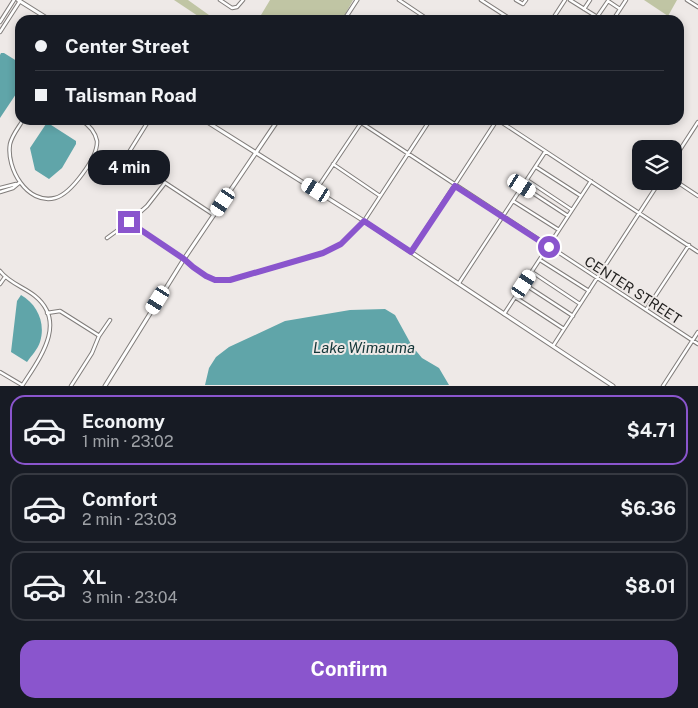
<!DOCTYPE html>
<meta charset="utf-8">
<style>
body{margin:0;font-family:"Public Sans",sans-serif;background:#242831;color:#f1f3f6;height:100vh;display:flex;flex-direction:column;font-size:19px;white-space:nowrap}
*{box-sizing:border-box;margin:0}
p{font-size:16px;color:#9ea1a6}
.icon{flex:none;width:28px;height:28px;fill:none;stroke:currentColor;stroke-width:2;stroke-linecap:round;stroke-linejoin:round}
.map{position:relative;height:386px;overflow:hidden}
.side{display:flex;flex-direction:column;background:#171b24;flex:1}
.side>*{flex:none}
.guide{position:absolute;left:15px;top:15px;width:669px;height:110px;border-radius:15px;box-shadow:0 2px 8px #0003;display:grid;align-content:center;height:110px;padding:0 20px;background:#171b24}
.controls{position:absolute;left:632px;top:140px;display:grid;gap:10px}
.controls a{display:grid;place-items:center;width:50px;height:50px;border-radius:10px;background:#171b24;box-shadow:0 2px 8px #0003;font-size:25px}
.end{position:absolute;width:22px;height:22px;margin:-11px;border:6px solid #8a55cd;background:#fff;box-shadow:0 0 0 2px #fff}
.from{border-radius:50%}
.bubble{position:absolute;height:35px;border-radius:15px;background:#171b24;box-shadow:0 2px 8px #0003;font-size:16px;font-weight:700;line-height:35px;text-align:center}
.car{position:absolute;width:15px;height:30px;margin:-15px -8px;border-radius:6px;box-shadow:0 0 4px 1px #0007;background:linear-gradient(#fff 24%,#345 0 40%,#fff 0 76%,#345 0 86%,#fff 0)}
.guide b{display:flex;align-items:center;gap:18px;height:48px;font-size:19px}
.guide b+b{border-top:1px solid #363941}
.guide i{width:12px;height:12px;background:#f1f3f6}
ul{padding:9px 0 0;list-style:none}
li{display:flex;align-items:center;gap:15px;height:70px;margin:0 10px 8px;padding:0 10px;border:2px solid #363941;border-radius:15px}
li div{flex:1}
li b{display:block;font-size:19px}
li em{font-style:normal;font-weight:700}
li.current{border-color:#8a55cd}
li>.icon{width:45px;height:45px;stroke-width:1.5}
.primary-button{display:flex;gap:10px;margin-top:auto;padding:10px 20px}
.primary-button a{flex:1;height:58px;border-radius:15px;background:#8a55cd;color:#fff;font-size:20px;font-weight:700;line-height:58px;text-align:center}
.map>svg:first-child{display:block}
.green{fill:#c0c5a4}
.water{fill:#60a5a9}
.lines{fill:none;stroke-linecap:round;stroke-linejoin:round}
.minor-casing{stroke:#817d7b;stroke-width:4.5}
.tertiary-casing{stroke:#817d7b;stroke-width:5}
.secondary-casing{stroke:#817d7b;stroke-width:5}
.minor{stroke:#fff;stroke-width:2.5}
.tertiary{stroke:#fff;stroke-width:3}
.secondary{stroke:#fff;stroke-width:3}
.route{stroke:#8a55cd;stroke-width:6}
.labels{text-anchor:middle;stroke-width:4;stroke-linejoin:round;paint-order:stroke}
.street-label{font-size:14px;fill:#201f1e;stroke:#eee9e7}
.water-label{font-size:15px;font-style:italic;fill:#143739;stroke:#eee9e7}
</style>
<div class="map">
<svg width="698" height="386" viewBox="0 0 698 386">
<rect width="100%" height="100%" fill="#eee9e7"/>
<path class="green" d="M174,0H188L216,20H204Z
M270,0H353L342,20H258Z
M644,0H677L668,16Z"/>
<path class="water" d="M1,53H4L20,63V88L0,118V55Z
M48,123L76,141V144L62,168L49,179L35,170L30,148L46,124Z
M21,295C37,304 46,323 40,342C38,349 31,356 27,362L11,352L17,301Z
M385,309L395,315L412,346L422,358L439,368L449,385H205L209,368L216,357L229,347L285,321L350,310Z"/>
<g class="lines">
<defs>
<path id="minor" d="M220,0L232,8L237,7L243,0
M399,0L429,20
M481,0L512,20
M516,0L523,4L526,0
M570,0L602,20
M687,0L698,7
M608,1L620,9
M584,9L590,0
M597,17L608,1
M552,20L565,0
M613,20L626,0
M0,22L14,0
M0,32L20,1
M23,120C19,127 12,135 10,144C6,168 27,205 55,198C71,194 98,157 97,141C95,131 89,125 81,120
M149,120L126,157L214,215
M357,120L698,344
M498,120L698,252
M674,159L698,122
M333,164L380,196
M536,167L581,196
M527,180L572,210
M674,180L698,196
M522,186L568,216
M0,188L16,184
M316,190L363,120
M0,192L13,188L19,183
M513,201L559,230
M129,222L184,259L193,267L206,276L215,280H230L323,253L341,244L364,221L430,120
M107,238L129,222L147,206L165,183
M411,252L497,120
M540,260L589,291
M0,271C9,283 24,287 35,296C68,323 39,359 22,386
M532,272L580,304
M459,283L545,152
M0,284L5,277
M524,284L573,316
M515,297L564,329
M646,310L689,245
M47,313L60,311L98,335
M504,314L591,181
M553,346L660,181
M0,372L22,385
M71,386L92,353L99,336L110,320
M663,386L698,332"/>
<path id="tertiary" d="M344,20L357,0
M105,386L184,259L278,120"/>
<path id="secondary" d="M18,0L50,20
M204,120L364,221L613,386"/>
</defs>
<use href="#minor" class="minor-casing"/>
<use href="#tertiary" class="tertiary-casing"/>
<use href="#secondary" class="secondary-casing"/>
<use href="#minor" class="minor"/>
<use href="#tertiary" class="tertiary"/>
<use href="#secondary" class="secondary"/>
</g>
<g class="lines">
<path class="route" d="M129,222L184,259L193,267L206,276L215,280H230L323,253L341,244L364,221L411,252L455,186L549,247"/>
</g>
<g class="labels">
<g class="street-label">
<text transform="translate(633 290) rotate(33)" y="5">CENTER STREET</text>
</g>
<g class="water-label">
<text x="364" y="353">Lake Wimauma</text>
</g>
</g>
</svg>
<div class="controls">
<a><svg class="icon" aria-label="layers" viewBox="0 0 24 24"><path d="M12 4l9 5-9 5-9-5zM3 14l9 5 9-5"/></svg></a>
</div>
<i class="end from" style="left:549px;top:247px"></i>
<i class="end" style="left:129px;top:222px"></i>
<div class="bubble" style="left:88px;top:150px;width:82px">4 min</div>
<i class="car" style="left:522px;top:186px;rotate:123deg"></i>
<i class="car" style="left:316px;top:190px;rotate:302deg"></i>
<i class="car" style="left:223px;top:202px;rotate:214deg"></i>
<i class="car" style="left:524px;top:284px;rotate:34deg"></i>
<i class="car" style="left:158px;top:300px;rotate:212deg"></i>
<div class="guide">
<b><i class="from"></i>Center Street</b>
<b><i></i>Talisman Road</b>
</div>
</div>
<section class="side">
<ul>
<li class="current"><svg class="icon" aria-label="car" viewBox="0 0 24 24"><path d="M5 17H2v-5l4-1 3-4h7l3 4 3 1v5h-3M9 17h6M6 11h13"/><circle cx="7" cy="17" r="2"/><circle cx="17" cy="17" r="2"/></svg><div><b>Economy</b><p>1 min · 23:02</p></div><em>$4.71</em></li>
<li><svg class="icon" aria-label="car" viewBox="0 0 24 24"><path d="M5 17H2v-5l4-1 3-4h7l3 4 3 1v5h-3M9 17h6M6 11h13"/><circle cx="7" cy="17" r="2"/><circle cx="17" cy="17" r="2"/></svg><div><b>Comfort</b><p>2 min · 23:03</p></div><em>$6.36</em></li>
<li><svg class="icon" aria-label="car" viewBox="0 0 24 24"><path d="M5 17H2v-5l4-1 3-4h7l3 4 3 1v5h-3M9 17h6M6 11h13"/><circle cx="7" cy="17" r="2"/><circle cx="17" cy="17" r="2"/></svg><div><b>XL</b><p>3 min · 23:04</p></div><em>$8.01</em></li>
</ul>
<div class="primary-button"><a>Confirm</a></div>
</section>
